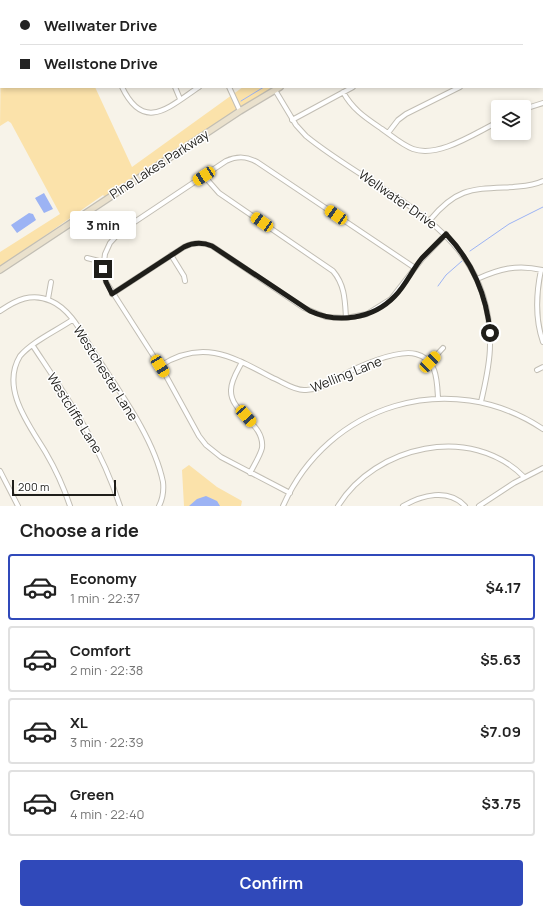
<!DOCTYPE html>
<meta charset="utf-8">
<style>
body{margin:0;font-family:Manrope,sans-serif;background:#f6f6f6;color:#222;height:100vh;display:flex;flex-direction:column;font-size:15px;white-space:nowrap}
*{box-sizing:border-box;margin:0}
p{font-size:13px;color:#767676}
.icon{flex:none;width:22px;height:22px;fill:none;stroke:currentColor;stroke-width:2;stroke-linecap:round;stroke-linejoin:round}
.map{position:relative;height:506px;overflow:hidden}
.side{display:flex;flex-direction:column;background:#fff;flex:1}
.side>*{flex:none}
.banner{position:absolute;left:0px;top:0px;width:543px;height:88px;box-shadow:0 2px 6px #0003;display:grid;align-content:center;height:88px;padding:0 20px;background:#fff}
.fabs{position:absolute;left:491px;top:100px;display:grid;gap:8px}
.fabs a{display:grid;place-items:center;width:40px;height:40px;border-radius:4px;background:#fff;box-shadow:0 2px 6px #0003;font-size:20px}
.scale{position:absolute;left:12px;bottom:10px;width:104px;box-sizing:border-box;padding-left:4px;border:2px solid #1f1e1a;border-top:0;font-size:11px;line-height:14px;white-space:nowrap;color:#1f1e1a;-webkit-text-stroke:3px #fff;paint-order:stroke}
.end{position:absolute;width:18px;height:18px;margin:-9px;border:5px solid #1f1e1a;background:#fff;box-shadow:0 0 0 2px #fff}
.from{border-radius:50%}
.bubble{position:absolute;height:28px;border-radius:4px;background:#fff;box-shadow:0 2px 6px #0003;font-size:13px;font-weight:700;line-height:28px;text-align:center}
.car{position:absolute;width:12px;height:24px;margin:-12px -6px;border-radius:5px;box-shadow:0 0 3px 1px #0007;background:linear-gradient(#f5c518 24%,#345 0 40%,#f5c518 0 76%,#345 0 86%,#f5c518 0)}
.banner b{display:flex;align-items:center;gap:14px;height:38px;font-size:15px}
.banner b+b{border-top:1px solid #e0e0e0}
.banner i{width:10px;height:10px;background:#222}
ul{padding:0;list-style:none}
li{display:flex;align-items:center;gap:12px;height:66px;margin:0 8px 6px;padding:0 12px;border:2px solid #e0e0e0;border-radius:4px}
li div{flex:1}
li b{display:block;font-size:15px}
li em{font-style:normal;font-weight:700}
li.selected{border-color:#3049ba}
li>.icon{width:36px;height:36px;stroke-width:1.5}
h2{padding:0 20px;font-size:18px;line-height:48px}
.primary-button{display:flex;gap:8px;margin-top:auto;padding:8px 20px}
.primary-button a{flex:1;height:46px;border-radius:4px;background:#3049ba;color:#fff;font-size:16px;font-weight:700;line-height:46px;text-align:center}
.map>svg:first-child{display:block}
.green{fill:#fbe2aa}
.water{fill:#9cb3f4}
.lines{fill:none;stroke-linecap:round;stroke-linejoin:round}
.stream{stroke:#9cb3f4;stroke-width:1}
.street-casing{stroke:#c2beb4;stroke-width:6}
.secondary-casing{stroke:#c2beb4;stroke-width:8}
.street{stroke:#fff;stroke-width:4}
.secondary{stroke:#eae1cd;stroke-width:5.5}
.route{stroke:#1f1e1a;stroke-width:5}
.labels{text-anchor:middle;stroke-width:3;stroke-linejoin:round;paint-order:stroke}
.street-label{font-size:13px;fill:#1f1e1a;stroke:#fff}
</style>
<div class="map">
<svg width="543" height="506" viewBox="0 0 543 506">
<rect width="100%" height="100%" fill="#f7f3e9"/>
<path class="green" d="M1,49V87H95L132,167L243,87H275L105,197L103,195L0,267V252L60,214L11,123L8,121L0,126Z
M189,465L217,487L242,501L241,506H184L182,470Z"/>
<path class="water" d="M44,193L53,209L44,213L35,198Z
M29,213L33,214L36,220L17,233L11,225Z
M206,496L217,501L220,506H189L197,499Z"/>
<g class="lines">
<path class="stream" d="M390,0V1
M109,1L111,0
M427,1L429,0
M0,45L1,44
M241,101L264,87
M470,251L509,224L543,207
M438,286L446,275L462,261"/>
<defs>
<path id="street" d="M76,0L77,1
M132,0L133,1
M186,0L187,1
M240,0L241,1
M293,0L294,1
M35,1L38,0
M336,1L337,0
M542,5L543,6
M0,13H1
M542,52L543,51
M122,87C144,133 169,107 199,87
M175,87L180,99
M229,87L240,111
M275,90L296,125L306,136C382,198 492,227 490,345C490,365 485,384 481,402
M343,92C353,110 366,118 382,129C392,136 402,145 413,149C439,158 475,133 498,122
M524,109L543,103
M292,120L353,87
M388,133L398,120L406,114L460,87
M204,176L219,193L333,271C345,285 345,301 346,318
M430,220C457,187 473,189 513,187C523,186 533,186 543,181
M171,255L184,276L185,281
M87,258L103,262
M541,270C536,294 535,319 543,342
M477,279C499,269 517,264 542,270
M112,294L184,247C194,242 202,242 212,246L304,308L326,317L346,318L367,314L391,299L422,259L446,234
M48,299L51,282
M0,311C16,300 32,292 51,301C72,310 83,336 95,354C119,391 154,438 163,482C164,491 163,498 159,506
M33,346C68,399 100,444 120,506
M242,362C238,370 231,380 231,390C230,413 265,423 262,448C260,456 254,465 250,473
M430,362L443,348
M160,366C203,338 233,357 273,378C283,382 293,390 304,390C318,391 329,382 341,376C357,367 397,349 416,354C437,359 437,380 438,398
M537,370L543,367
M0,471L18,506
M290,493L221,457L206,445L199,436L165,374L106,282L103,269L105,254L110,243L121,231L226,161C237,156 246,156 257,162L415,268
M70,506C64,488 56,470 46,453C30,426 0,389 20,356C33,341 56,331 72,320
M283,506C328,404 450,367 543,429
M338,506C375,446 471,423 524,477
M403,506C422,495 448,488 465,506
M479,506L514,483L543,468"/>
<path id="secondary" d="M449,1L451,0
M0,270L240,111L280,87"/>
</defs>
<use href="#street" class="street-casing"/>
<use href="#secondary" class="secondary-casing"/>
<use href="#street" class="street"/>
<use href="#secondary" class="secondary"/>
</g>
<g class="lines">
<path class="route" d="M103,269L106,282L112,294L184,247C194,242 202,242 212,246L310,311C338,324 373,319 395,296C406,285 412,270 422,258C430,250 438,242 446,234C472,261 487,296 490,333"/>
</g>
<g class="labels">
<g class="street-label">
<text transform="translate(159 164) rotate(-33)" y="5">Pine Lakes Parkway</text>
<text transform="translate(398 199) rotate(35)" y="5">Wellwater Drive</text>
<text transform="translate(106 373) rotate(58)" y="5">Westchester Lane</text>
<text transform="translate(346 374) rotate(-22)" y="5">Welling Lane</text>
<text transform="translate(75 413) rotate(58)" y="5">Westcliffe Lane</text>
</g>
</g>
</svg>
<div class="fabs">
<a><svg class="icon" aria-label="layers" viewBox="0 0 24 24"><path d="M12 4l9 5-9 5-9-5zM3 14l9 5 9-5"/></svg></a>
</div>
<div class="scale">200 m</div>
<i class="end from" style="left:490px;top:333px"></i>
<i class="end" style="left:103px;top:269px"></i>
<div class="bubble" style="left:70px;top:211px;width:66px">3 min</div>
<i class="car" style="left:204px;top:176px;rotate:237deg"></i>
<i class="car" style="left:336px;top:215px;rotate:304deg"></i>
<i class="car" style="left:262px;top:222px;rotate:304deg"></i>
<i class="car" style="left:430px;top:362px;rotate:45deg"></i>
<i class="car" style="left:160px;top:366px;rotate:148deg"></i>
<i class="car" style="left:246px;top:416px;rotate:139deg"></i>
<div class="banner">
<b><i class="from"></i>Wellwater Drive</b>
<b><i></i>Wellstone Drive</b>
</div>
</div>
<section class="side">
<h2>Choose a ride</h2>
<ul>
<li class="selected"><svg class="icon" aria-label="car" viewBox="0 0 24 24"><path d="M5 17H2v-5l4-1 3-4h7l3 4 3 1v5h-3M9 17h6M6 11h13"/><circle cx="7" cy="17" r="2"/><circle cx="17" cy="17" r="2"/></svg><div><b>Economy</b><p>1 min · 22:37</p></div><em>$4.17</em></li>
<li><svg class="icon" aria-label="car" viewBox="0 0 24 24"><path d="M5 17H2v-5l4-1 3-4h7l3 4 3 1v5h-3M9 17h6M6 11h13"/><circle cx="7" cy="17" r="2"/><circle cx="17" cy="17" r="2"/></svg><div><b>Comfort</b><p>2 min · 22:38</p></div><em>$5.63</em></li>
<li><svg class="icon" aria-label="car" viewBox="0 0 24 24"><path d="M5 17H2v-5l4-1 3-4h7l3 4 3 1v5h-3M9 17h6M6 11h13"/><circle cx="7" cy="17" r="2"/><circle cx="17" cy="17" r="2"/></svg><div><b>XL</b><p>3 min · 22:39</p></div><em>$7.09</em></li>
<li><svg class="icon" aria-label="car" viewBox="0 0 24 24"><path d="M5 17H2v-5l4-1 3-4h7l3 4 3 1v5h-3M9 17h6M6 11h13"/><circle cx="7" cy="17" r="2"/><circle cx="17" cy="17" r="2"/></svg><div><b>Green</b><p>4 min · 22:40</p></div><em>$3.75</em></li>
</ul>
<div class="primary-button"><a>Confirm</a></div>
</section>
